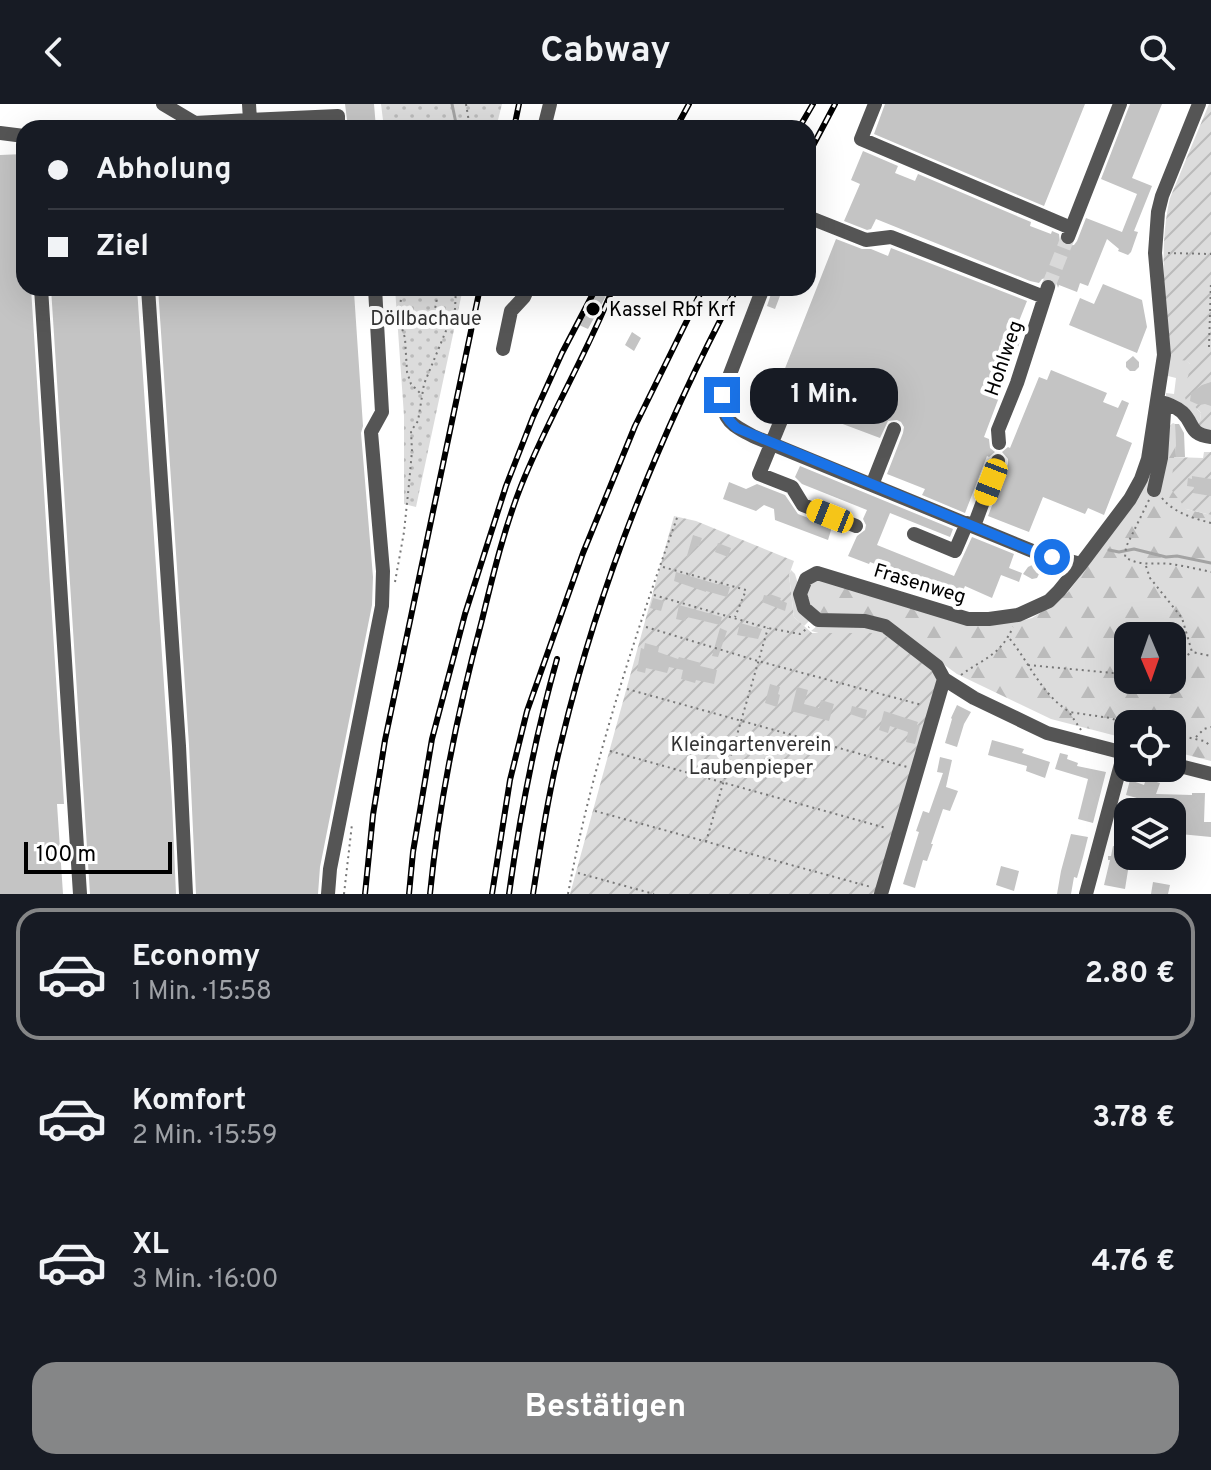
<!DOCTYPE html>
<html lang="de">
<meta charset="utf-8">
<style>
body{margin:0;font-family:Overpass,sans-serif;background:#20242c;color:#f1f3f6;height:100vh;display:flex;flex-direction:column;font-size:30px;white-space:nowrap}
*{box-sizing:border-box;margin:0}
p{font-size:26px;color:#9ea1a6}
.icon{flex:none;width:44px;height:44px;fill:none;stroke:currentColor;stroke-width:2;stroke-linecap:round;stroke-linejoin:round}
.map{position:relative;height:790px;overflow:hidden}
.sheet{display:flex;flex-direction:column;background:#171b24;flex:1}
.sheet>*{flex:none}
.banner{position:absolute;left:16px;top:16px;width:800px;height:176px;border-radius:24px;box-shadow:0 8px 32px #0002;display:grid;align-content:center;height:176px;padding:0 32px;background:#171b24}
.needle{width:52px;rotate:178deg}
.controls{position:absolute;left:1114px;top:518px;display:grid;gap:16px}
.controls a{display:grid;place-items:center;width:72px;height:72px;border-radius:16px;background:#171b24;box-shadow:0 8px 32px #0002;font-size:40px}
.scale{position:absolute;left:24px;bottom:20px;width:148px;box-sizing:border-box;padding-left:8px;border:4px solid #000;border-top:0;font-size:22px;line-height:28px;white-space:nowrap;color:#000;-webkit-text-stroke:6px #fff;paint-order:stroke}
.end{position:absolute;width:36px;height:36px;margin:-18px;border:10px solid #1a73e8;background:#fff;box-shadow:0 0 0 4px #fff}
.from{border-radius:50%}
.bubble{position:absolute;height:56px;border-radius:24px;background:#171b24;box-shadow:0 8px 32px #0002;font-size:26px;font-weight:700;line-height:56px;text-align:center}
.car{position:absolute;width:24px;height:48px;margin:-24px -12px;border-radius:10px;box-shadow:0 0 6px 2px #0007;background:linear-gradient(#f5c518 24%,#345 0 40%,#f5c518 0 76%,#345 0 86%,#f5c518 0)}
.banner b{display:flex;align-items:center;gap:28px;height:76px;font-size:30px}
.banner b+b{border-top:2px solid #363941}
.banner i{width:20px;height:20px;background:#f1f3f6}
ul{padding:14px 0 0;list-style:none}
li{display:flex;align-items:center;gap:24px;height:132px;margin:0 16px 12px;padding:0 16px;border:4px solid transparent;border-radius:24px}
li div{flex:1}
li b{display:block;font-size:30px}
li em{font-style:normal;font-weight:700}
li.on{border-color:#858687}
li>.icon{width:72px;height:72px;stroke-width:1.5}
.button{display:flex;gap:16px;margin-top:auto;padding:16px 32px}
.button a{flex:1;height:92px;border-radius:24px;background:#858687;color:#fff;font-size:32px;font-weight:700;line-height:92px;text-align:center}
header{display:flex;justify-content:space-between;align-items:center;height:104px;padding:0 32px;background:#171b24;font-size:36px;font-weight:700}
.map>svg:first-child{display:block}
.grass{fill:#dcdcdc}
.forest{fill:url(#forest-firs);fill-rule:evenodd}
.park{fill:url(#park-dots)}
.garden{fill:url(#garden-furrows)}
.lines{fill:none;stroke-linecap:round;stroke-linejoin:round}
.stream{stroke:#a3a3a3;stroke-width:3}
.building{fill:#c4c4c4}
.minor-tunnel{stroke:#d9d9d9;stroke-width:14;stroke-dasharray:14 7;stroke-linecap:butt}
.path{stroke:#777;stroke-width:2;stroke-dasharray:2 4;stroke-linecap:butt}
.minor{stroke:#555;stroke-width:14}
.rail-casing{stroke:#000;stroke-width:6}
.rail{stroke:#fff;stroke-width:3;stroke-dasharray:9;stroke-linecap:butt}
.route{stroke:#1a73e8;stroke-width:10}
.poi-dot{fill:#000;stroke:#fff;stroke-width:3}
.labels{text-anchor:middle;stroke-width:8;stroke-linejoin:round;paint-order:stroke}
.poi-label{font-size:20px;fill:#000;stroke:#fff;text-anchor:start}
.park-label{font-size:20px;fill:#333;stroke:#fff}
.street-label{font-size:20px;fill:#000;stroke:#fff}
</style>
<header><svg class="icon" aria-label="back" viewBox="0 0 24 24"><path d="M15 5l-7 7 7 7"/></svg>Cabway<svg class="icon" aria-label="search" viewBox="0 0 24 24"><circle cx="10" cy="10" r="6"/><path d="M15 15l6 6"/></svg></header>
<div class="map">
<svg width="1211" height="790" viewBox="0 0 1211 790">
<defs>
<pattern id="forest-firs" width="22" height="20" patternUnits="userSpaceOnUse" patternTransform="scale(2)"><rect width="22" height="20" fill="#dcdcdc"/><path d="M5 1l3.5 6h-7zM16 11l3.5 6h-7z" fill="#bbb"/></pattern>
<pattern id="park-dots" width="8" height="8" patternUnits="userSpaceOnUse" patternTransform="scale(2)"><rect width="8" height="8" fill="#dcdcdc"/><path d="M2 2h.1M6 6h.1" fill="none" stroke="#bbb" stroke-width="1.8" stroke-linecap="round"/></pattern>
<pattern id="garden-furrows" width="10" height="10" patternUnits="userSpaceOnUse" patternTransform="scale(2)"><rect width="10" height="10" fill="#dcdcdc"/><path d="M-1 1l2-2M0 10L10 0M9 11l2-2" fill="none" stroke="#bbb"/></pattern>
</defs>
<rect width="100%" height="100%" fill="#fff"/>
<path class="grass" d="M1169,251L1185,254L1190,260L1195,303L1201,309L1200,316L1195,323L1166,292V289L1174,290L1176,274L1168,272Z
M791,466L795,470L809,517L804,522L794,513L789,471Z
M817,522L866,523L882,527L922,556L811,527Z"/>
<path class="forest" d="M1173,319L1175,320L1176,353H1174L1186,405L1211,411V657L1172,647V620H1128V635L1051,615L957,570L886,519L823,512L810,505L806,492L811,478L826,475L965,519L1017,518L1032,514L1051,502L1068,488L1090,459L1157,332ZM1128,532H1172V576H1128Z"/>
<path class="park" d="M381,0H502L496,24H384Z
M395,184H463L416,403L404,400V312Z"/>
<path class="garden" d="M1209,0H1211V329L1195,323L1200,316L1201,309L1195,303L1188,301C1179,284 1190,276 1190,260L1187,257L1181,256L1169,251C1166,200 1158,145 1170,94Z
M1204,348H1211V411L1186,405L1171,385L1174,353L1203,354Z
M674,412L696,417L794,457L789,471L794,513L812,529H881L935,566L939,579L876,790H570Z"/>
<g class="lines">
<path class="stream" d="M452,0L457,24
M1109,446L1119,448L1134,445L1166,453L1177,452L1211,459"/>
</g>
<path class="building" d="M345,0H374L376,24H348Z
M885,0H1085L1044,102L874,30Z
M1130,0H1162L1132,74L1152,82L1134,127L1138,128L1131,148L1128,151L1118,147L1119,145L1107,135L1088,182L1080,179L1077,188L1059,181L1058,184L1056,177L1050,173L1042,175L1039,179L1030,177L876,115L871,125L867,126L844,117L860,80L851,76L863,47L898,62L895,69L915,77L918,70L1031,118L1030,122L1051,130L1052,127L1059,130L1060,139L1065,142L1074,141L1077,137L1086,114L1122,128L1137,90L1101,75Z
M24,50V184H31L64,700H57L63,790H0V51Z
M836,135L862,145H871L888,152L891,144L1027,197L1013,232L1021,235L984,333L989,335L990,344L995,348L989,353L987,352L965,409L922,391L925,385L887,370L903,329L904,323L901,318L897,316L888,317L880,334L808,307L814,301V292L816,286L782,272Z
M1103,180L1142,196L1147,223L1137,249L1069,221L1080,194L1094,200Z
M51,184H137L172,698L176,790H90Z
M158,184H317V191L354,188L363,322L361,329L373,473L372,501L320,763L318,790H196L189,641Z
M773,184H783L775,205L767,202Z
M598,186L607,190L588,225L579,221Z
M632,228L641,234L634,247L625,241Z
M1133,252L1139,258V263L1135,267H1130L1126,263V258Z
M1051,266L1107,289L1103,298L1118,304L1122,296L1129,299L1116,332L1132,339L1104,411L1088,404L1085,410L1043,393L1029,428L988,412L1008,360V355L1002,348L1008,343L1010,344L1039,273L1047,276Z
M1211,278V302L1205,300L1199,301L1190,297L1191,289L1202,281Z
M1175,320H1179L1184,329L1185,353H1176Z
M800,362L953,425L950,433L890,409L877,441L954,472L972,433L1014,450L1009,464L1022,469L1019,478L1001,471L992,494L965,482L960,494L870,458L869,460L848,452L857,432L865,426L866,421L863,415L867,406L802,380L795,373Z
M1192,372L1211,375V392L1193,389L1194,383L1187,382L1188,374L1192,375Z
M729,378L746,385L757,380L785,391L798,410L832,423L828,436L775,416L774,405L764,401L756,407L723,395Z
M693,431L702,434L699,442H697L686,455Z
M718,439L731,444L728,453L715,448Z
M1032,461L1038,464L1040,468L1037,474L1032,475L1023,470L1028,463Z
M676,468L720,481V480L730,483L727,493L706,487V488L674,477Z
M770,490L781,494L780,496L787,499L785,507L762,498L764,491L769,492Z
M653,494L664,497L661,507L650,504Z
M679,501L722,513L720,521L687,513L685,517L676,515Z
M740,519L762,525L758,535L737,531Z
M720,524L727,527L718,553L712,552Z
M645,539L659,543L658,548L678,555L679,553L701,559L700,562L717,566L714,580L696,576L695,579L681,575L683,566L669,563L667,569L646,564L645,569L637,567L641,544L644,545Z
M770,580L780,583L778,590L780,591L777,603L765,599Z
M797,583L808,586L804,600L819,604L821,596L834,600L829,617L791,607Z
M957,601L971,608L964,620L957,643L945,639L952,615L951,614Z
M852,602L867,606L865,615L850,610Z
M884,607L918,618L917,621H920L915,640L906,638L908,628L890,622L888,629L879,626Z
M992,636L1024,645L1022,649L1050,658L1045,674L1026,667L1027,662L988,651Z
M1060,649L1068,651L1067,655L1078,659L1077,662L1106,668L1093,719L1078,715L1088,675L1055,665Z
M940,653L952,656L946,683L958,687L950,707L943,705L931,740H933L927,757L923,756L915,784L903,780L919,728L916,727L923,707L929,709L943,669L937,668Z
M1146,675L1160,679L1156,690L1192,691V689H1205L1204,718H1211V733L1180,730V740H1172V708H1166V702L1126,691L1130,676L1144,681Z
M1071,730L1088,733L1083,753L1077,774L1074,773L1071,790H1057L1061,767Z
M1113,742L1128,745V752H1133L1131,760H1129L1125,785L1104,781L1110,756H1108V752H1111Z
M1001,762L1019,767L1014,787L996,781Z
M1153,778L1170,781L1168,790H1151Z"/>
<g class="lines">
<path class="minor-tunnel" d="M1048,183L1068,133"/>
<path class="path" d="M466,0L470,24
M1168,149L1211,150
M402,184L399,215L405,234L407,268L411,280L420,289
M400,215C410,213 424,217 432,213L436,201L438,184
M1209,243L1211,177
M1162,394C1174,409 1193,414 1211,419
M1149,396L1126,443L1125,453C1140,463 1155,458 1171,460C1184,462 1198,465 1211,468
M1146,462L1150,474L1182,514L1192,548L1211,552
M663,463L746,486L735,513
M395,478L404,428L409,380L412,347L411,327L418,317L424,280L455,205L456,184
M654,491L768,524L800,530L809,523
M646,523L758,557L922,601
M1010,535C1030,560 1041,589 1068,607
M1172,560L1191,549
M1028,561L1113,569L1128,566
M961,571C984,554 1000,552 1013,523
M627,585L907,663
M1081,626L1069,608L1110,614L1128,620
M1172,630L1204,637L1211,642
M1196,633L1204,625L1211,623
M610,647L886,724
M595,707L871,783
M706,738L768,524
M578,769L654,790
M344,790L352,720
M568,790C592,661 634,534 678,411"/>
<path class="minor" d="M163,0L195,19L250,16L251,24
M249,0L250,16L338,12V24
M875,0L861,35L1071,124
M544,24L550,0
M0,29L24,32
M808,113L866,136L891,133L1044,193
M1068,133L1120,0
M41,184L80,790
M148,184L179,642L186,790
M763,184L722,291C722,317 733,322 755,333L1035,448L1081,460
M503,245L511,207L524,193L528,184
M805,297L791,292L759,370L792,383L803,401L856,422
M1157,297C1166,299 1175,302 1182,308C1195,320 1188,330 1211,333
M999,339L998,326L1017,279L1048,183
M872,381L894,325
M1154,386L1161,354L1164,308
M974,422L998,357
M914,430L955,447L967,419
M944,575L974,594L1047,629L1128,650
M1172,660L1211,670
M328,790L330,765L382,502L383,467L371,328L382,308L375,184
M881,790L944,575L937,562L885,522L865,517L818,516L804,504L800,490L806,475L817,469L968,515H989L1018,511L1049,497L1059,487L1081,460L1130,395L1141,375L1148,355L1164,251L1155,149L1158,108L1162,92L1199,0
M1086,790L1124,649"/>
<defs>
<path id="rail" d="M514,24L519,0
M676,24L689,0
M799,24L813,0
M808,51L835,0
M365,790L373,711L385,636L480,184
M409,790L413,748L432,635L465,510L506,382L533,313L562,249L596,184
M430,790C439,697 458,606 482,516C493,471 504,425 521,382C548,314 586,252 613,184
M492,790L510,676L527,607L583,449L635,322L703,184
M509,790C520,710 535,633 557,555
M533,790C541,738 549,686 562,635C600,477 661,327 737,184"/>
</defs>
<use href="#rail" class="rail-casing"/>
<use href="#rail" class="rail"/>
</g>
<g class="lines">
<path class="route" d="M722,291C722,306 725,314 737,324L1035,448L1052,453"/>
</g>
<circle class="poi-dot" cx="593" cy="205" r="8"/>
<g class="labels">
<g class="poi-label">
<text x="609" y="212">Kassel Rbf Krf</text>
</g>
<g class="park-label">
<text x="426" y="221">Döllbachaue</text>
<text x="751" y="647">Kleingartenverein<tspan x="751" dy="23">Laubenpieper</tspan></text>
</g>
<g class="street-label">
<text transform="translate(1003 254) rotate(-71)" y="7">Hohlweg</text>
<text transform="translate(920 479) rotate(17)" y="7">Frasenweg</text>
</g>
</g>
</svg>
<div class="controls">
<a><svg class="needle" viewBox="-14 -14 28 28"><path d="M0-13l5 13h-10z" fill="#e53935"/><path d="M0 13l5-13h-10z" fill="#9ea1a6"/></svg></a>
<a><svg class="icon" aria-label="locate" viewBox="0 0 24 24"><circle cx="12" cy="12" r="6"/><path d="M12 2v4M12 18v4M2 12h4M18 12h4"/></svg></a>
<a><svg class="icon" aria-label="layers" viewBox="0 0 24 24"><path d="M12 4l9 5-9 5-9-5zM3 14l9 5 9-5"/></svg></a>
</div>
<div class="scale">100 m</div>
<i class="end from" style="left:1052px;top:453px"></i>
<i class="end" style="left:722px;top:291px"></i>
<div class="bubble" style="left:750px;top:264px;width:148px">1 Min.</div>
<i class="car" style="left:991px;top:378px;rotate:201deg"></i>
<i class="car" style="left:830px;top:412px;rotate:292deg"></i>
<div class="banner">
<b><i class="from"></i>Abholung</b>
<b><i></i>Ziel</b>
</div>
</div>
<section class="sheet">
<ul>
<li class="on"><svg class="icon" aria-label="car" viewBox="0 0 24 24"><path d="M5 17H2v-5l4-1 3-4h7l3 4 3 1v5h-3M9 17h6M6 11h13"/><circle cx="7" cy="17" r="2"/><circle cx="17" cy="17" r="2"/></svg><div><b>Economy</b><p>1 Min. · 15:58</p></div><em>2.80 €</em></li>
<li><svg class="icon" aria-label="car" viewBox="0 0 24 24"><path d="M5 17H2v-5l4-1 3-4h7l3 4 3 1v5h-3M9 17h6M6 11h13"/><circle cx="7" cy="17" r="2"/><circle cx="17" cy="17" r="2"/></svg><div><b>Komfort</b><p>2 Min. · 15:59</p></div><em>3.78 €</em></li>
<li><svg class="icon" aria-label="car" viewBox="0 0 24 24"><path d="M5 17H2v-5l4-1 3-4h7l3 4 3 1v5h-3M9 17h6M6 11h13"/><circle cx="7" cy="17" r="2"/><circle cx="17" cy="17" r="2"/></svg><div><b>XL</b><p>3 Min. · 16:00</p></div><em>4.76 €</em></li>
</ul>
<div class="button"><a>Bestätigen</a></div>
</section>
